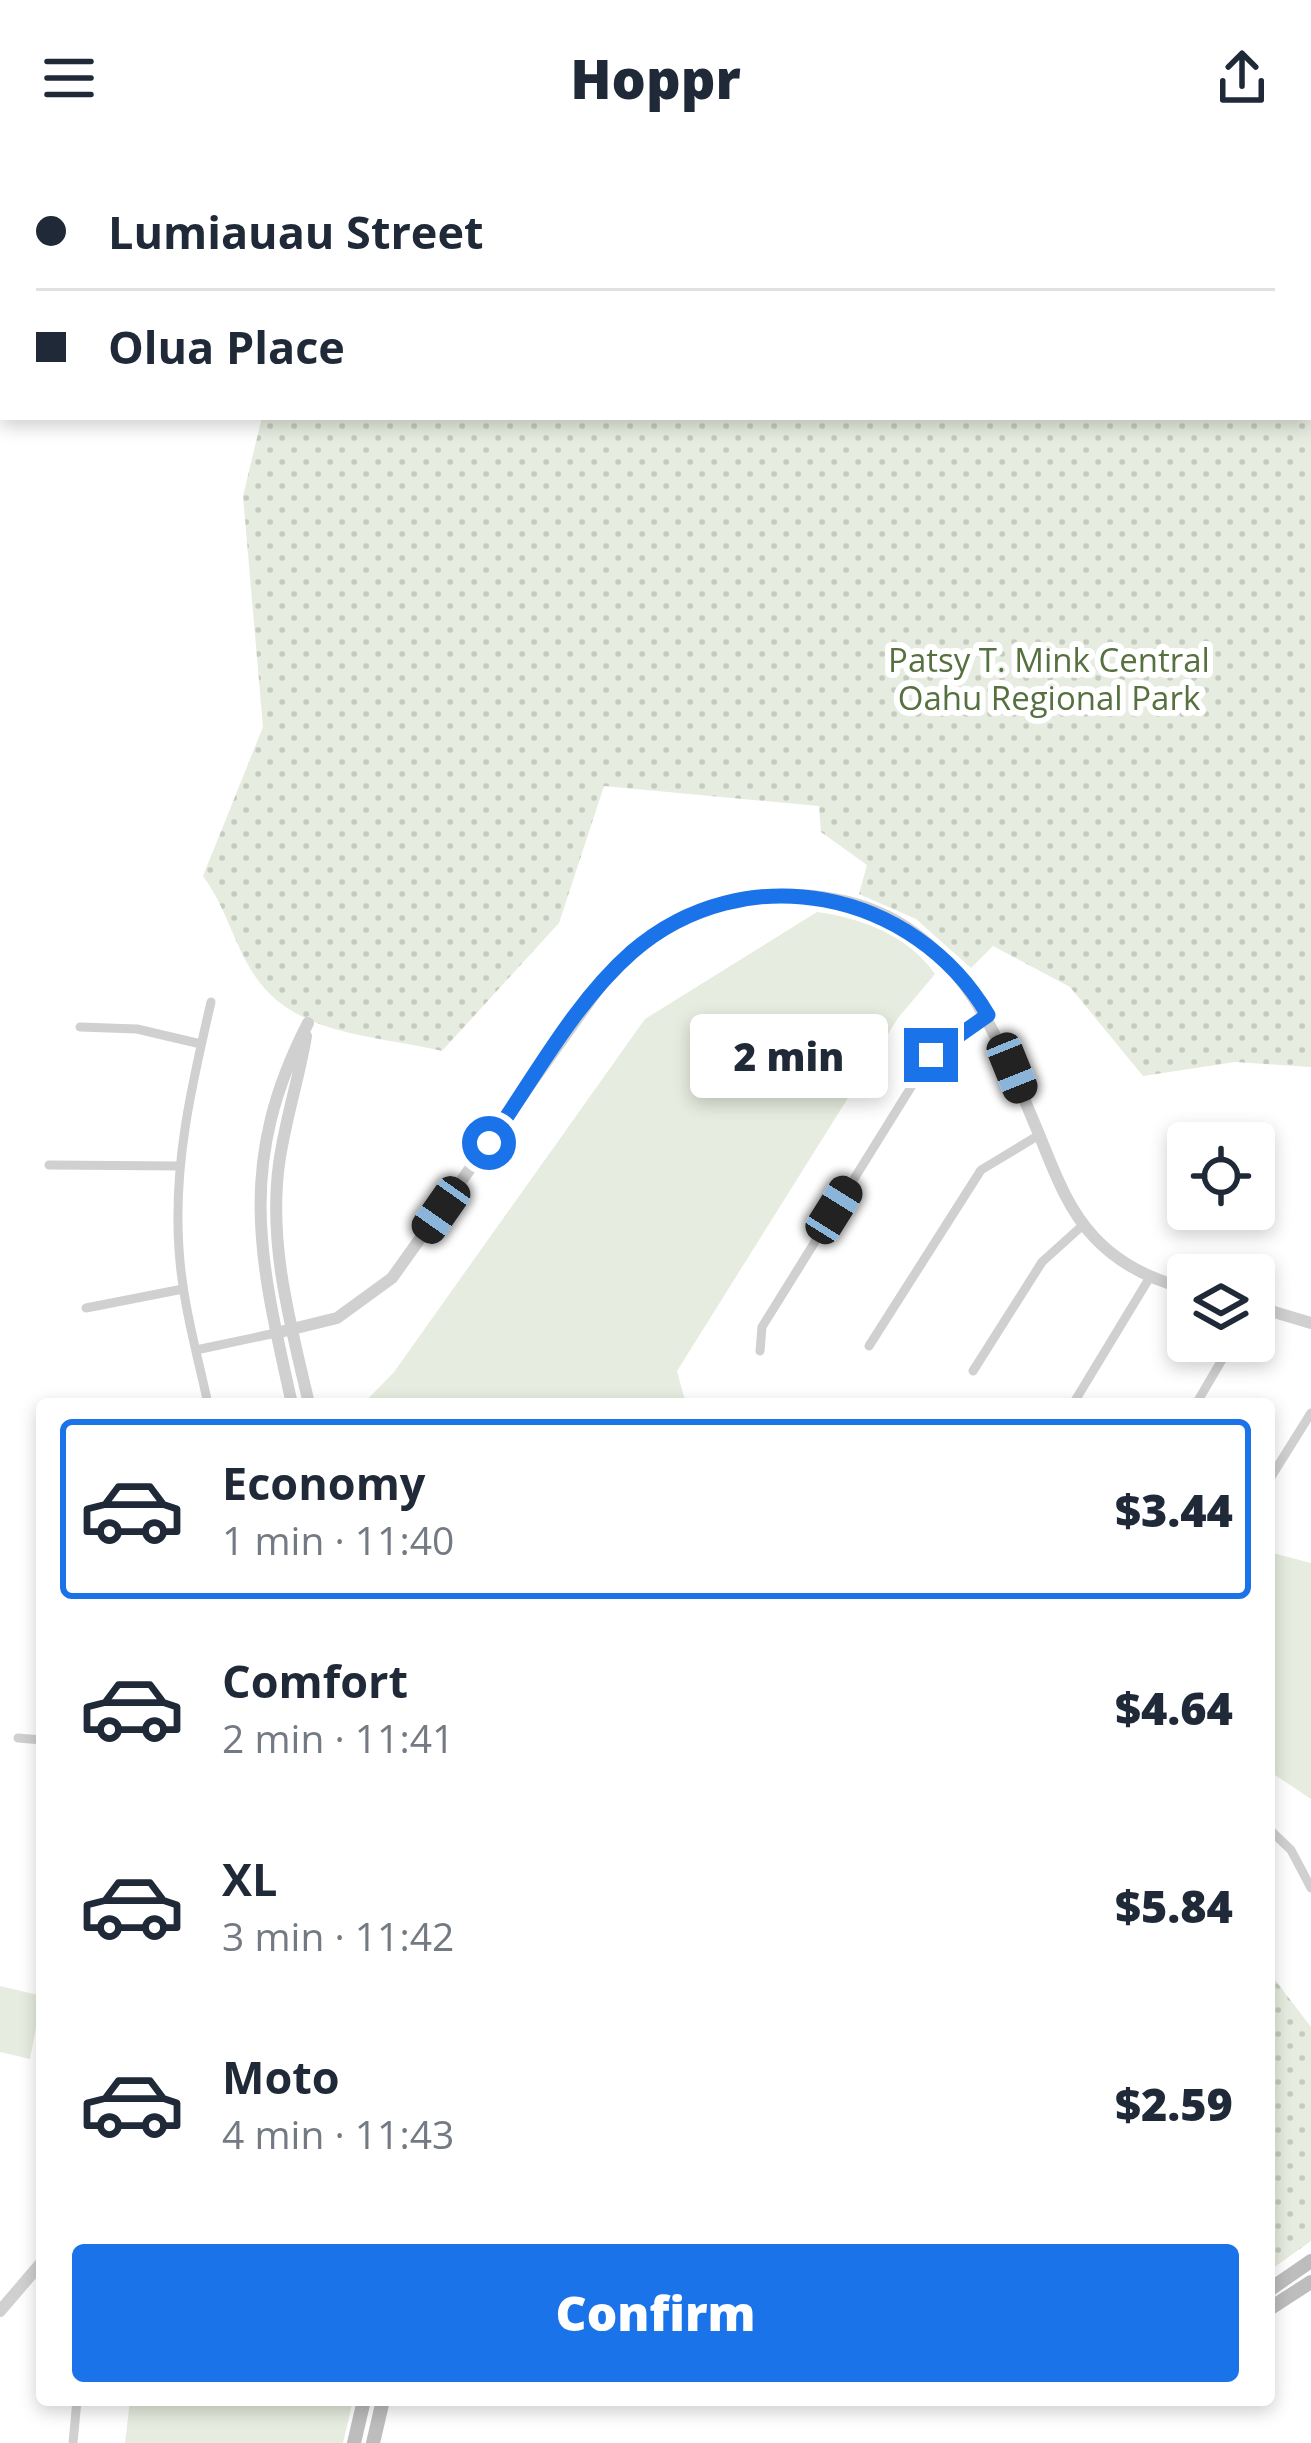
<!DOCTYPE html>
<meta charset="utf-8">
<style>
body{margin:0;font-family:"Open Sans",sans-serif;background:#f2f2f3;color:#1f2937;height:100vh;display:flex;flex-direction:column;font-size:45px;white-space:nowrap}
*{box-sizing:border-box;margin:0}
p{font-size:39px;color:#747a83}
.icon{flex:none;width:66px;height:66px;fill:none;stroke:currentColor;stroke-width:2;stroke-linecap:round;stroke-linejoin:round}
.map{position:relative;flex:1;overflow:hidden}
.side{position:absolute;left:36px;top:1242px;width:1239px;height:1008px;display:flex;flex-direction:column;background:#fff;border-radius:12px;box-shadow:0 6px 18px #0003}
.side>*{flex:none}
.hud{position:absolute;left:0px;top:0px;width:1311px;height:264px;box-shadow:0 6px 18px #0003;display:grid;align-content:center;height:264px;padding:0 36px;background:#fff}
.tools{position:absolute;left:1167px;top:966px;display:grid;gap:24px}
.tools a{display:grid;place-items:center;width:108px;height:108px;border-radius:12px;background:#fff;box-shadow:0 6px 18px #0003;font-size:60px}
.end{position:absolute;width:54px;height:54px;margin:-27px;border:15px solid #1a73e8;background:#fff;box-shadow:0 0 0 6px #fff}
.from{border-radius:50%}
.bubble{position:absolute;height:84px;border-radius:12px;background:#fff;box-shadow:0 6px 18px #0003;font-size:39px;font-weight:800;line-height:84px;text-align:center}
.car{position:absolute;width:36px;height:72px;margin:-36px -18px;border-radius:15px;box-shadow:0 0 9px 3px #0007;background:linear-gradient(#222 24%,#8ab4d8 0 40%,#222 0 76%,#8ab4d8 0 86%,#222 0)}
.hud b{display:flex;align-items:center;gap:42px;height:114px;font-size:45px}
.hud b+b{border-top:3px solid #e0e1e3}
.hud i{width:30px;height:30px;background:#1f2937}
ul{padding:21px 0 0;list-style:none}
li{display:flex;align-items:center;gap:36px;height:180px;margin:0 24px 18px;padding:0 12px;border:6px solid transparent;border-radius:12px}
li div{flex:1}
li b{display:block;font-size:45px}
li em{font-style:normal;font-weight:800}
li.selected{border-color:#1a73e8}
li>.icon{width:108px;height:108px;stroke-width:1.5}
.action{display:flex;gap:24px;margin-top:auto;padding:24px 36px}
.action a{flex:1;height:138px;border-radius:12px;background:#1a73e8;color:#fff;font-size:48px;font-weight:800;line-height:138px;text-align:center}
header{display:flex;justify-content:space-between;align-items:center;height:156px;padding:0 36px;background:#fff;font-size:54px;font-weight:800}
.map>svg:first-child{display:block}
.green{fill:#e6ecdf}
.park{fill:url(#park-dots)}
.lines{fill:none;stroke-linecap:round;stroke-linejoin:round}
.stream{stroke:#cfe2ee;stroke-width:3}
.minor{stroke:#d0d0d0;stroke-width:9}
.tertiary{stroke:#d0d0d0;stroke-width:12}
.secondary{stroke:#bdbdbd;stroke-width:14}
.route{stroke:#1a73e8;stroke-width:15}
.labels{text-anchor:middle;stroke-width:12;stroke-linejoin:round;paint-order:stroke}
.park-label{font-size:33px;fill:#56703f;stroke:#fff}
</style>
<header><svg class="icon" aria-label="menu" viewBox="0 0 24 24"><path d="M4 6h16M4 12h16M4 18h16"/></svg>Hoppr<svg class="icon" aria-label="share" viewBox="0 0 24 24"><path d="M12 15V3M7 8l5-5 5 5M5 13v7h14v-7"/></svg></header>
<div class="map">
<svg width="1311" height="2287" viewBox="0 0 1311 2287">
<defs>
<pattern id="park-dots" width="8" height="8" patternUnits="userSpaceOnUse" patternTransform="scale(3)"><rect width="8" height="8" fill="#e6ecdf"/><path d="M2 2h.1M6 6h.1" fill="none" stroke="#c6cbc0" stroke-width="1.8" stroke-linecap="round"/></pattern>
</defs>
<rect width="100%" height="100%" fill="#fff"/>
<path class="green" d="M817,756C862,762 909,780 935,818L898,862L677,1215L686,1248H363L394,1216L645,863Z
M1269,1396L1311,1407V1643L1269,1615Z
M0,1830L42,1840L30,1903L0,1896Z
M130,2244H353L343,2287H125Z"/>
<path class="park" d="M281,0H1311V911L1235,906L1143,920L1070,831L993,790L971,812L916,763L859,738L867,709L821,676L819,650L604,630L559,767L442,895C377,879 296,881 255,820C234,789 226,751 203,720L263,571L243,340L262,261H1308V3Z
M1269,1816L1311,1871V2085L1269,2115Z"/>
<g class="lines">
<path class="stream" d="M28,0L29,3
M0,113L3,107"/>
<path class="minor" d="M80,871L137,873L201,888
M49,1009L179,1010
M86,1152L183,1133
M869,1190L981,1014L1039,979
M196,1194L276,1177
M760,1195L762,1171L931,899L953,878L987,859
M973,1215L1042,1106L1083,1069
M208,1248C197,1197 182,1145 179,1093C173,1008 192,928 211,846
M1073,1248L1150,1121
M1196,1248L1233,1185
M1269,1324L1311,1257
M18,1582L42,1584
M1269,1673L1291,1694L1311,1732
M73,2287L77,2244"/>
<path class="tertiary" d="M306,880C299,923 285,964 279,1008C268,1090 291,1169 309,1248
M1254,1150L1311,1167
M276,1177L337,1162L392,1122L601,829C645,777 705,741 775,739C938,734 985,848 1038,976C1053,1012 1066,1051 1094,1081C1119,1108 1152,1124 1188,1133
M292,1248C259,1101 236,1007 308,867
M0,2155L42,2106"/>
<path class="secondary" d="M1269,2134L1311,2105
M1269,2153L1311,2126
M354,2287L364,2244
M373,2287L383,2244"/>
</g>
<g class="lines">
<path class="route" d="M489,987C533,924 574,847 632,796C744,699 914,733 988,859L931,899"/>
</g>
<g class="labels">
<g class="park-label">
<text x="1049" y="516">Patsy T. Mink Central<tspan x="1049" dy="38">Oahu Regional Park</tspan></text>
</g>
</g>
</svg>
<div class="tools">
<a><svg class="icon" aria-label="locate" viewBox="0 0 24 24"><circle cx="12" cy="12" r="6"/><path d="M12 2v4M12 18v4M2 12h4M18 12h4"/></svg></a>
<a><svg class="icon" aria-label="layers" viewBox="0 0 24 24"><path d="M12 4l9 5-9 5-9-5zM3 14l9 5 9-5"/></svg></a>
</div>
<i class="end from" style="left:489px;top:987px"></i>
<i class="end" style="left:931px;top:899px"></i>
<div class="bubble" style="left:690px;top:858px;width:198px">2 min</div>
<i class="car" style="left:1012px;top:912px;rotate:158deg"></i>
<i class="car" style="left:441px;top:1054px;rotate:215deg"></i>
<i class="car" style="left:834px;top:1054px;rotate:32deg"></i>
<div class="hud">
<b><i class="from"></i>Lumiauau Street</b>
<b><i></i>Olua Place</b>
</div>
<section class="side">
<ul>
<li class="selected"><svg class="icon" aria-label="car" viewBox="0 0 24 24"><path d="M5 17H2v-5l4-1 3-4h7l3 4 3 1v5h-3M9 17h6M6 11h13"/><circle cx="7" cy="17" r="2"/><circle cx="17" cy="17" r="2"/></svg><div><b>Economy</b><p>1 min · 11:40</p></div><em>$3.44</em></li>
<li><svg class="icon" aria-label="car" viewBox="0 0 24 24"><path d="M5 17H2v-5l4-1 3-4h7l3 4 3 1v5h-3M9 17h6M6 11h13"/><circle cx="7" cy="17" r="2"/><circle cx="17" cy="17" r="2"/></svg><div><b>Comfort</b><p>2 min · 11:41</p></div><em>$4.64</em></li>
<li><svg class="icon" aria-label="car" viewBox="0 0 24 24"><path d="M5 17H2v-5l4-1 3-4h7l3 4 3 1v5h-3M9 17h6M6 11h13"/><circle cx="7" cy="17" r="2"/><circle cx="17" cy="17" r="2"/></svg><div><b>XL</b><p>3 min · 11:42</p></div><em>$5.84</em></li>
<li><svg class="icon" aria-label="car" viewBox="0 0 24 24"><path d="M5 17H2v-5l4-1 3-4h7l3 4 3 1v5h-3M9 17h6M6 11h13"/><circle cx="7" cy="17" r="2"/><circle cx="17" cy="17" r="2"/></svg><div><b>Moto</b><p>4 min · 11:43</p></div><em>$2.59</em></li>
</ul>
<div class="action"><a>Confirm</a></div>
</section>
</div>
